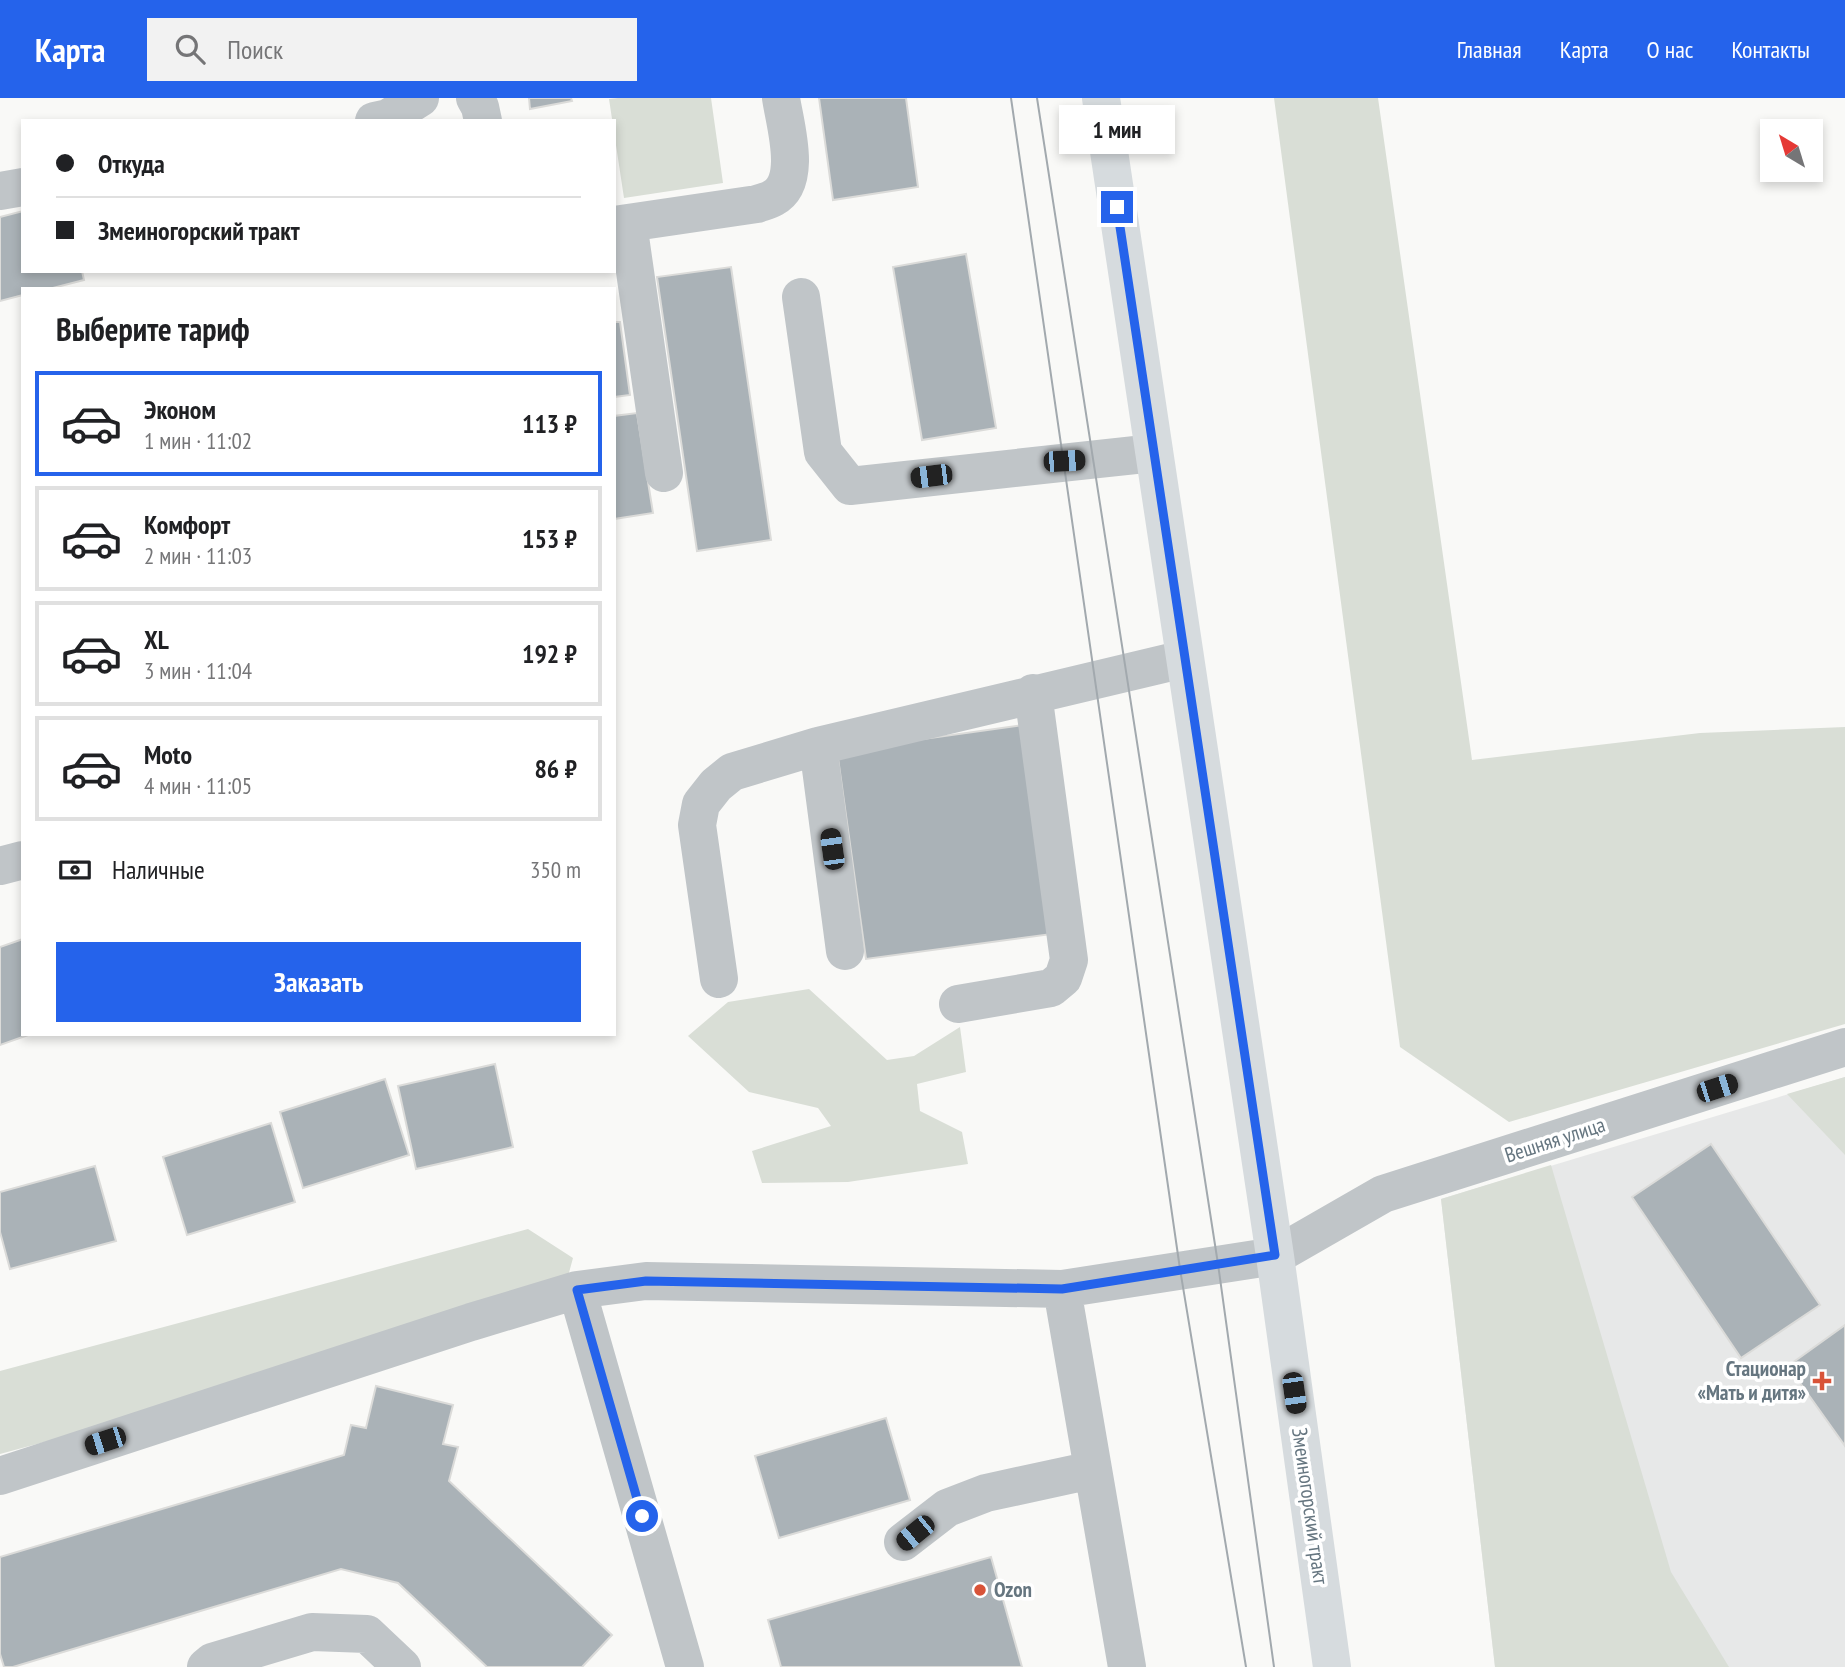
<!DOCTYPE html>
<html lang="ru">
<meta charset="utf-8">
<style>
body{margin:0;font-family:"PT Sans Narrow",sans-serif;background:#f2f2f2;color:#202124;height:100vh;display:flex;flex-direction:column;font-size:26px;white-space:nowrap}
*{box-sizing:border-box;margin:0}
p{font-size:23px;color:#757577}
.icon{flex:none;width:38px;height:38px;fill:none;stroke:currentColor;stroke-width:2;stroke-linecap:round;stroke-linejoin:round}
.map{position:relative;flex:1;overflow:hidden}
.drawer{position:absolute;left:21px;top:189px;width:595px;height:749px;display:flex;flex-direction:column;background:#fff;border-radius:0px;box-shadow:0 4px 10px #0003}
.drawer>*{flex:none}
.banner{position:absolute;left:21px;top:21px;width:595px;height:154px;border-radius:0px;box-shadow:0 4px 10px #0003;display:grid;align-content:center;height:154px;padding:0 35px;background:#fff}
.needle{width:46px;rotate:322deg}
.tools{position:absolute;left:1760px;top:21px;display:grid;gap:14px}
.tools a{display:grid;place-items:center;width:63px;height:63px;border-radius:0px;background:#fff;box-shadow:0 4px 10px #0003;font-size:35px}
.end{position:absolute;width:32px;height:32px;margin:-16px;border:9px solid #2563eb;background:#fff;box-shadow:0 0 0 4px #fff}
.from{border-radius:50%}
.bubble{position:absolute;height:49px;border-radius:0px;background:#fff;box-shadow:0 4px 10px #0003;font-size:23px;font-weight:800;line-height:49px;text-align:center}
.car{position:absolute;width:21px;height:42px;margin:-21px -10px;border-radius:9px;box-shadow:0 0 5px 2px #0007;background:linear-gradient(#222 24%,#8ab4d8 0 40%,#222 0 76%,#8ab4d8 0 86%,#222 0)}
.banner b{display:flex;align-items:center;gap:24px;height:66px;font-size:26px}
.banner b+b{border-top:2px solid #e0e0e0}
.banner i{width:18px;height:18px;background:#202124}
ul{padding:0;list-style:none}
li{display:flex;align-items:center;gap:21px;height:105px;margin:0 14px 10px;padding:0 21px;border:4px solid #e0e0e0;border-radius:0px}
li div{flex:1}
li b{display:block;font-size:26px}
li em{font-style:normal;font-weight:800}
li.active{border-color:#2563eb}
li>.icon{width:63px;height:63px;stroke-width:1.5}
h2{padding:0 35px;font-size:32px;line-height:84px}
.pay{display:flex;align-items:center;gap:18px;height:77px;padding:0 35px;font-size:26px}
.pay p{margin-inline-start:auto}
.button{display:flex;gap:14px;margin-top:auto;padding:14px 35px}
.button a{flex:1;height:80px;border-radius:0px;background:#2563eb;color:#fff;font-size:28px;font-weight:800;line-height:80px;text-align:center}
header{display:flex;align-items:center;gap:42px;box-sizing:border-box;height:98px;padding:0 35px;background:#2563eb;color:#fff}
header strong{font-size:33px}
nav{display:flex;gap:38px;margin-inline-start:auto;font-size:24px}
.search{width:490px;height:63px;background:#f2f2f2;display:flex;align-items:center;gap:18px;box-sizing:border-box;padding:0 24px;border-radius:0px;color:#757577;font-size:26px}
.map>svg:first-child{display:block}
.built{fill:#e7e8e8}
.green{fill:#d9ded6}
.building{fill:#aab2b7;stroke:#dbdbd9;stroke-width:2}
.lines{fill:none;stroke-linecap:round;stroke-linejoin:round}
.minor{stroke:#c0c5c8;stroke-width:38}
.highway{stroke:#d6dbde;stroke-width:38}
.tram{stroke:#a2a9ae;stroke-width:2}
.route{stroke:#2563eb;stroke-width:9}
.poi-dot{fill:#d85338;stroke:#fff;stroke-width:2.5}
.labels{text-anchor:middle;stroke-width:7;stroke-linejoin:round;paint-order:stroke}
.street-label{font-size:21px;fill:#667680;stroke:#fff}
.poi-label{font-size:21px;font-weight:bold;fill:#667680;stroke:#fff;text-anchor:end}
</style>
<header>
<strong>Карта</strong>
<div class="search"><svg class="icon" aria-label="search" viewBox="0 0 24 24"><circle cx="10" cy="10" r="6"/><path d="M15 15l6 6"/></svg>Поиск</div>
<nav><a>Главная</a><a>Карта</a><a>О нас</a><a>Контакты</a></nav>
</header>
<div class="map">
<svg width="1845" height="1569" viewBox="0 0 1845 1569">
<rect width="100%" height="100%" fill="#f9f9f7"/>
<path class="built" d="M1845,979V1569H1495L1441,1101Z"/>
<path class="green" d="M618,0H711L723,85L624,100L609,1Z
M1274,0H1378L1472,662L1700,635L1845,629V926L1509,1024L1400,949Z
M809,891L887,962L914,958L960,929L966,974L917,986L920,1013L962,1034L968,1066L848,1084L762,1085L752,1053L831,1028L818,1010L749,994L688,938L728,904Z
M1845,979V1057L1787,996Z
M1551,1067L1671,1474L1729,1569H1495L1441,1101Z
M528,1131L573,1160L561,1204L0,1356V1273Z"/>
<path class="building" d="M529,0H571L572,3L530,11Z
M819,0H906L918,89L833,102Z
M23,113V173H82L84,182L49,191H23V197L0,203V119Z
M966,156L996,330L922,342L893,169Z
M731,169L771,442L697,453L657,179Z
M614,224H620L630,297L614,299Z
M637,315L653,415L614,421V318Z
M1023,627L1052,836L866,861L837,653Z
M23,841V936H31L0,947V849Z
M495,966L513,1049L416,1071L398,988Z
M385,981L409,1057L303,1090L280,1014Z
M271,1025L295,1104L187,1137L163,1059Z
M1711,1046L1820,1207L1741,1260L1632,1099Z
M95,1068L116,1143L10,1171L0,1134V1094Z
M1845,1227V1348L1788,1268Z
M376,1288L453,1307L443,1346L458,1349L449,1383L612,1537L582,1569H487L398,1485L341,1471L13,1569H4L0,1556V1459L344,1357L351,1327L366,1330Z
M886,1320L910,1402L779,1440L755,1358Z
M991,1459L1022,1569H781L768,1522Z"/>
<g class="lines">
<path class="minor" d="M475,0L480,9L483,23
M374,23L388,20L420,0
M0,93L23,89
M628,125L664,375
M614,127L757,106C762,104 768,103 773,100C803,84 785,27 781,0
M801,199L823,354L850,388L1154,355
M818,648L845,853
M0,768L23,762
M719,881L697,727L701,706L716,687L732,674L818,648L1184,561
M958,906L1051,890L1063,880L1069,862L1033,595
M1062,1191L1127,1569
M577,1192L685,1569
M0,1378L471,1224L577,1192L646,1183L1062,1191L1275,1158L1383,1096L1845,949
M903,1444L947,1410L986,1395L1092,1372
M206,1569L212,1564L312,1534L367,1536L402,1569"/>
<path class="highway" d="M1101,0L1275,1158L1332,1569"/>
<path class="tram" d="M1011,0L1180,1171L1246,1569
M1037,0L1218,1166L1274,1569"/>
</g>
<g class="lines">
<path class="route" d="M642,1418L577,1192L646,1183L1062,1191L1275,1157L1117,109"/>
</g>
<g class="poi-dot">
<path d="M1818.5 1272.5h7v7h7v7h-7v7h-7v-7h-7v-7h7z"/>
<circle cx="980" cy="1492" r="7"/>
</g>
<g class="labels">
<g class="street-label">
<text transform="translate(1555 1042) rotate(-18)" y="7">Вешняя улица</text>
<text transform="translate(1310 1408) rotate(82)" y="7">Змеиногорский тракт</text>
</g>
<g class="poi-label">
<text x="1806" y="1278">Стационар<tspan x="1806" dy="24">«Мать и дитя»</tspan></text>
<text x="994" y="1499" text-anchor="start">Ozon</text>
</g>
</g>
</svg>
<div class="tools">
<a><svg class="needle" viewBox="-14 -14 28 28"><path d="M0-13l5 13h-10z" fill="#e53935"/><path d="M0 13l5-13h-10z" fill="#757577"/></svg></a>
</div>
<i class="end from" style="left:642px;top:1418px"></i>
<i class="end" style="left:1117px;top:109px"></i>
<div class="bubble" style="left:1059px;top:7px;width:116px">1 мин</div>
<i class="car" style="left:1064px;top:363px;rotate:87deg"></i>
<i class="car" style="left:931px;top:378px;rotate:263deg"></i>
<i class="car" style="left:832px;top:751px;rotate:352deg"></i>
<i class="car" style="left:1717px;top:990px;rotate:72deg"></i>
<i class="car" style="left:1294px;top:1295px;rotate:172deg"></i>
<i class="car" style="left:105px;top:1343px;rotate:252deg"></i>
<i class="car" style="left:915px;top:1435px;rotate:231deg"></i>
<div class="banner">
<b><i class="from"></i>Откуда</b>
<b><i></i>Змеиногорский тракт</b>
</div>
<section class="drawer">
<h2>Выберите тариф</h2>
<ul>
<li class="active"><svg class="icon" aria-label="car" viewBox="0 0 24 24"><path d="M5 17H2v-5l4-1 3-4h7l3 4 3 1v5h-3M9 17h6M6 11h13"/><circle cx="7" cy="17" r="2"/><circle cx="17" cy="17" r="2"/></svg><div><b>Эконом</b><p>1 мин · 11:02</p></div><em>113 ₽</em></li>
<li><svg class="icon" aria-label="car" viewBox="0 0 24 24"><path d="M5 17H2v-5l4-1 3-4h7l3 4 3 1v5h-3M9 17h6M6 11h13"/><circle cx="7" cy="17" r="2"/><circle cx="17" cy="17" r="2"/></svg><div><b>Комфорт</b><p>2 мин · 11:03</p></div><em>153 ₽</em></li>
<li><svg class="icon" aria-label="car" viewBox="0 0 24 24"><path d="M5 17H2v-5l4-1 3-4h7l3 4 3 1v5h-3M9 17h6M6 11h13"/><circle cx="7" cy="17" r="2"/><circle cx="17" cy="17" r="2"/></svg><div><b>XL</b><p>3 мин · 11:04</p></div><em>192 ₽</em></li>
<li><svg class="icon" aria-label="car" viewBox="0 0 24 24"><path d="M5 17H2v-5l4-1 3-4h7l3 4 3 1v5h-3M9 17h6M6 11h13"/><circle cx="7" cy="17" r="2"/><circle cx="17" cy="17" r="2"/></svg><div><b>Moto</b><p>4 мин · 11:05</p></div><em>86 ₽</em></li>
</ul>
<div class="pay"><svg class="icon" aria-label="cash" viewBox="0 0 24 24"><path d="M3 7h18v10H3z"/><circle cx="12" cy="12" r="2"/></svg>Наличные<p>350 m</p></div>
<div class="button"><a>Заказать</a></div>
</section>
</div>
